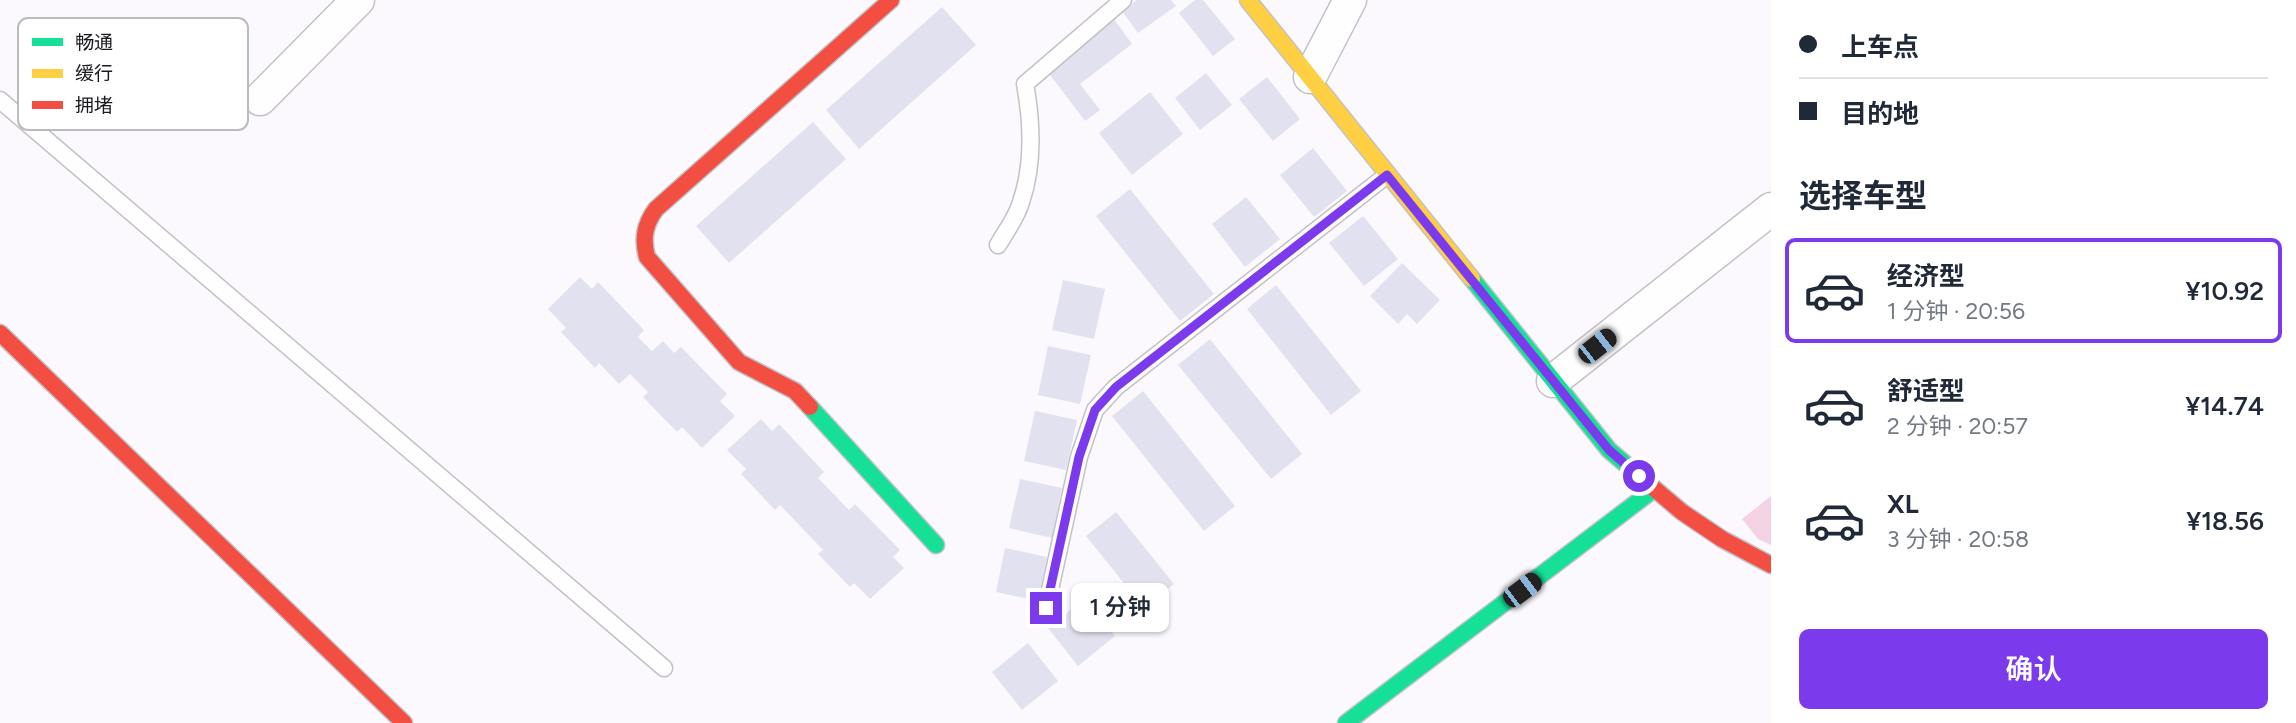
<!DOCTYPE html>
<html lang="zh">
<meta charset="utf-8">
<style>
body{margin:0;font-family:Figtree,"Noto Sans SC",sans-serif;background:#f2f2f3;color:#1f2937;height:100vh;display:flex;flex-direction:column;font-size:26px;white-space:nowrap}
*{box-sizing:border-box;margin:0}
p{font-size:23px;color:#747a83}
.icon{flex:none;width:38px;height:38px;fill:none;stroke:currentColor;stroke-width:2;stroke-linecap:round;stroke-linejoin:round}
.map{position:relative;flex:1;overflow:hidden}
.drawer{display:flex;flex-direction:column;background:#fff;width:525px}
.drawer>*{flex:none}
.hud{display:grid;align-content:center;height:154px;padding:0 28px;background:#fff}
.end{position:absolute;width:32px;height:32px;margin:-16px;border:9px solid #7c3aed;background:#fff;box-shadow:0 0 0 4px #fff}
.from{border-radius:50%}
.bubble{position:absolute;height:49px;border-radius:10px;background:#fff;box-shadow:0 2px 5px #0004;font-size:23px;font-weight:600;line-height:49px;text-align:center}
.car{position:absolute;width:21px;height:42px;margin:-21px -10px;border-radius:9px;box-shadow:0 0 5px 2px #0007;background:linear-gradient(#222 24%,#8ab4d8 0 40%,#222 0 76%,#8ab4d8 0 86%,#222 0)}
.hud b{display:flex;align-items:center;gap:24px;height:66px;font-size:26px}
.hud b+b{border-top:2px solid #e0e1e3}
.hud i{width:18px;height:18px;background:#1f2937}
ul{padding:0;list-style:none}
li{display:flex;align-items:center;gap:21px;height:105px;margin:0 14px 10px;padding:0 14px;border:4px solid transparent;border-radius:10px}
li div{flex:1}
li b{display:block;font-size:26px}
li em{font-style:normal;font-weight:600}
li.active{border-color:#7c3aed}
li>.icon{width:63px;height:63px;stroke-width:1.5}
h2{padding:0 28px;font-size:32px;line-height:84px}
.button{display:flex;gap:14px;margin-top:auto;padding:14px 28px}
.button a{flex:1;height:80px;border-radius:10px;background:#7c3aed;color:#fff;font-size:28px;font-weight:600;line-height:80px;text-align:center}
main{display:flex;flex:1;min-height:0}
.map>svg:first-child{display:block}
.green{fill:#f3d2e5}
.building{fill:#e2e1f0}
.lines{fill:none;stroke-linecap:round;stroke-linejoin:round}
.lane-casing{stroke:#c3c1c6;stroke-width:19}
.street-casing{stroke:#c3c1c6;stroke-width:35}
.fast-casing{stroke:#c3c1c6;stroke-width:19}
.slow-casing{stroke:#c3c1c6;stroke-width:19}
.jam-casing{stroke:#c3c1c6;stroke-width:19}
.lane{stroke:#fefeff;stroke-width:16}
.street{stroke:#fefeff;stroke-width:32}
.fast{stroke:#16e098;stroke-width:16}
.slow{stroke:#ffcf43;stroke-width:16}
.jam{stroke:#f24e42;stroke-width:16}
.route{stroke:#7c3aed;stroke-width:9}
.key{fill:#fff;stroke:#bbbabc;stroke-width:2}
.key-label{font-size:19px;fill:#1b181e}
</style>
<main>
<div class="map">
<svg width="1771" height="723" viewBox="0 0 1771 723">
<rect width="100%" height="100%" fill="#fbf9fe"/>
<path class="green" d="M1771,496V545L1758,539L1742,519Z"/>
<path class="building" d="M1137,0H1171L1176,6L1138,33L1122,11Z
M1195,0H1203L1235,39L1213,56L1179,13Z
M942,7L976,45L859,149L826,110Z
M1114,19L1132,44L1080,84L1100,110L1085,121L1047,71Z
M1206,73L1232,105L1200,130L1175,98Z
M1267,77L1300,119L1273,141L1239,99Z
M1150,92L1183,134L1132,175L1099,133Z
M813,122L846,159L729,263L696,226Z
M1313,148L1347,191L1314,217L1280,175Z
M1130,189L1214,294L1180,321L1096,216Z
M1246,197L1280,239L1245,267L1212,224Z
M1363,216L1398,259L1364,286L1329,243Z
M1402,263L1440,300L1417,324L1407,314L1398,324L1370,296Z
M580,277L592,289L598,282L644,330L638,337L652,351L663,341L674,353L681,347L727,394L720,401L735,416L702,448L682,427L677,432L643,397L648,392L630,374L619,384L599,363L595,368L561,332L566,328L548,309Z
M1063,280L1105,289L1094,339L1052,330Z
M1276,285L1361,391L1331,415L1247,309Z
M1210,339L1302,454L1271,479L1178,365Z
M1048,346L1091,355L1080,404L1038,395Z
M1143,391L1235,506L1204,531L1112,416Z
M1035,411L1077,420L1066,470L1024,461Z
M761,419L772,431L779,424L824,472L818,478L849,510L855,504L900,550L893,557L904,568L870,599L854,583L850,587L818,554L823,550L780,505L775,510L741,474L746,469L727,450Z
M1020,479L1062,488L1052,538L1009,528Z
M1116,512L1174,584L1144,608L1086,536Z
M1005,548L1047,557L1038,601L996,592Z
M1085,598L1115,636L1078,666L1048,628Z
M1028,643L1058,681L1022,710L992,672Z"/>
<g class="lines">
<defs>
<path id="lane" d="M0,100L664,668
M998,245C1006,231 1017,217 1021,202C1034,164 1032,122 1025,84L1123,0
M1046,608L1079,457L1095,410L1116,387L1387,175"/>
<path id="street" d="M1310,77L1350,0
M260,99L358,0
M1553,381L1771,209"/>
<path id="fast" d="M1472,279L1609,450L1643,479
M810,407L936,545
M1346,723L1653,490"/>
<path id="slow" d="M1248,0L1472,279"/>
<path id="jam" d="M0,333L404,723
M810,407L795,391L739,362L647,257C642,238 645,224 656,209L891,0
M1643,479L1682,512L1722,539L1771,565"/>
</defs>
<use href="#lane" class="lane-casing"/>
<use href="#street" class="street-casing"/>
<use href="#fast" class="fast-casing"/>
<use href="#slow" class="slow-casing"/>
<use href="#jam" class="jam-casing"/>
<use href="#lane" class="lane"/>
<use href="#street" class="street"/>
<use href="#fast" class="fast"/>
<use href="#slow" class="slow"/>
<use href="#jam" class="jam"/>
</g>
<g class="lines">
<path class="route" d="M1046,608L1079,457L1095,410L1116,387L1387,175L1609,450L1639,476"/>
</g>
<rect x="18" y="18" width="230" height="112" rx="10" class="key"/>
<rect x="32" y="38" width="31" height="8" fill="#16e098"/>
<rect x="32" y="69" width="31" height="9" fill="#ffcf43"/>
<rect x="32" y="101" width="31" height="8" fill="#f24e42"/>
<g class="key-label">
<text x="75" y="49">畅通</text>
<text x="75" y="80">缓行</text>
<text x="75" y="112">拥堵</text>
</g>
</svg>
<i class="end from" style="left:1639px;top:476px"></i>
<i class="end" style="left:1046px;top:608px"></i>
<div class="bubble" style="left:1071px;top:583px;width:98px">1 分钟</div>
<i class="car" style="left:1597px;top:346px;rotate:52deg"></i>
<i class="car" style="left:1522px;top:590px;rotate:53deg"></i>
</div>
<section class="drawer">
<div class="hud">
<b><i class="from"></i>上车点</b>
<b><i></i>目的地</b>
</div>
<h2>选择车型</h2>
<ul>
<li class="active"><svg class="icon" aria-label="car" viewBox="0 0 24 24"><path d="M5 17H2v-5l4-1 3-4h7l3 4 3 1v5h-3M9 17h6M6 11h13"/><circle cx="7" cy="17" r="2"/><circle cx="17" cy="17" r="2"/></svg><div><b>经济型</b><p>1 分钟 · 20:56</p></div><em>¥10.92</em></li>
<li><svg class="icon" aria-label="car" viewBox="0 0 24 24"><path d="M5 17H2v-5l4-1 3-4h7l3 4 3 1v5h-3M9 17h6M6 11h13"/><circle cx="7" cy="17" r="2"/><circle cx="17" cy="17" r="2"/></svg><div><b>舒适型</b><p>2 分钟 · 20:57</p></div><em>¥14.74</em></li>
<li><svg class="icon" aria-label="car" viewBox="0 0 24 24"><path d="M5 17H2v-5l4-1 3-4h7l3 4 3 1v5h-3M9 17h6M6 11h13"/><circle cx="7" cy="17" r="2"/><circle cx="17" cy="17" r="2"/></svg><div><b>XL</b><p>3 分钟 · 20:58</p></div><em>¥18.56</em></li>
</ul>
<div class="button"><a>确认</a></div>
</section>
</main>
